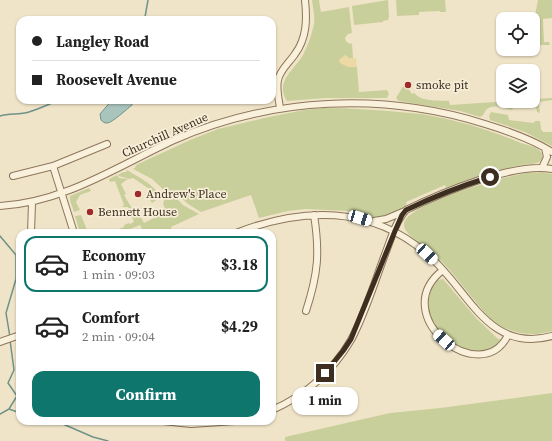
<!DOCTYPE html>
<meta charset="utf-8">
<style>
body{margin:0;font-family:"Source Serif 4",serif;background:#f6f6f6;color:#222;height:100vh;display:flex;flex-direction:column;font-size:15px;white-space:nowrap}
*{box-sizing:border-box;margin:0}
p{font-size:13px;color:#767676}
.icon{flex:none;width:22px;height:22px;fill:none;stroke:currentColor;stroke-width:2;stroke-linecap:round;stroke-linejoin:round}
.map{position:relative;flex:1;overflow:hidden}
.panel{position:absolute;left:16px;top:229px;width:260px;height:196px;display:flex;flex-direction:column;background:#fff;border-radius:12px;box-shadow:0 1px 3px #0004}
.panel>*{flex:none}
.banner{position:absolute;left:16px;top:16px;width:260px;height:88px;border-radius:12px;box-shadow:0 1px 3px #0004;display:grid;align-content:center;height:88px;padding:0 16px;background:#fff}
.controls{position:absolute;left:496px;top:12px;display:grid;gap:8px}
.controls a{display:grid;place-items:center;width:44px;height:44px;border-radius:8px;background:#fff;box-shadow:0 1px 3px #0004;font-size:20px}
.end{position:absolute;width:18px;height:18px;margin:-9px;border:5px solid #3d2e20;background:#fff;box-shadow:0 0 0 2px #fff}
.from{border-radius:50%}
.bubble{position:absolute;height:28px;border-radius:12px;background:#fff;box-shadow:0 1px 3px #0004;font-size:13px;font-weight:700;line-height:28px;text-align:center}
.car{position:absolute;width:12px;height:24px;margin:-12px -6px;border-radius:5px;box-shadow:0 0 3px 1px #0007;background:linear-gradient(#fff 24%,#345 0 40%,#fff 0 76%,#345 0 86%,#fff 0)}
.banner b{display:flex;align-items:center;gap:14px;height:38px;font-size:15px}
.banner b+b{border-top:1px solid #e0e0e0}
.banner i{width:10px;height:10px;background:#222}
ul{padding:7px 0 0;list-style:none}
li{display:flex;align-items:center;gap:12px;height:56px;margin:0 8px 6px;padding:0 8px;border:2px solid transparent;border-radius:12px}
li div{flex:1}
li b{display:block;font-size:15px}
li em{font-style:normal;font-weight:700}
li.current{border-color:#0f766e}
li>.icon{width:36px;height:36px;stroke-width:1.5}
.action{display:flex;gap:8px;margin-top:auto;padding:8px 16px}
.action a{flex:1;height:46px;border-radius:12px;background:#0f766e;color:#fff;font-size:16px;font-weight:700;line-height:46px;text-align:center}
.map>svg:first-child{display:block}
.green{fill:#c9cf9b}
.sand{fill:#ecd9a5}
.water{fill:#a9c4bc;stroke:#6f938a}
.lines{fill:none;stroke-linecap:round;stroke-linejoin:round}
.stream{stroke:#6f938a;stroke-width:1.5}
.minor-casing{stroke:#8d765c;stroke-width:8}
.minor{stroke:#faf1dc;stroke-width:6}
.route{stroke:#3d2e20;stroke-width:5}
.poi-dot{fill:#9e2a2b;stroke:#f7eed8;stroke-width:1.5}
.labels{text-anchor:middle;stroke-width:3.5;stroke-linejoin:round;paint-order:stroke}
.poi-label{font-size:12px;fill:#3d2e20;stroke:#f7eed8;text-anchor:start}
.street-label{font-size:12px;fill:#3d2e20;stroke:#f7eed8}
</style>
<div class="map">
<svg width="552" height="441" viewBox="0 0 552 441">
<rect width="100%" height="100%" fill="#f0e4c8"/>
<path class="green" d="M312,0H319L321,12L349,7L352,33L348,34L345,38L346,41L348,43L352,44L353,58H349L345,55L348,67H357L359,92L387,90L389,94L387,98H326L287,101C274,82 295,69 303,55C307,47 311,37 313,28C316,19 313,9 312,0Z
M388,0L389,17L388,20L383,21V22L354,25L352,6Z
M396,0H445L446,12H440V11L419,12V15L397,16Z
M538,0H552V18L543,19L544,42H549L550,45H533V25Z
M405,83L412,94L414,93C422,102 438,100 449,101L450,105L510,101H533V99L552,98V100L540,102L539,104L540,113L537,112L536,108L513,106V109L511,110C504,108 492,103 486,110C484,113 484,115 480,117L460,111L399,101L396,98Z
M324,108C353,108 381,110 410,113C425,114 440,117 455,121C477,126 499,134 521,143C527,145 536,147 540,151C545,156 542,161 537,163L516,166L504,169L446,188L445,185L406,202L407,206L382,217H371L348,211L305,209L288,211L259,218L251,195L201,212L188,204L180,197L176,198L183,205L199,214L171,227L173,233H144L140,225L121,233H108L124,227V225L129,223L130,224L134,222L128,207H122L124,205L115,181L110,182L109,179L117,175L119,178L128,179L121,184L126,194L124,195L133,210L140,207L141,209L138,212L144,223L166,212L163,203L167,193L152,179L135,170L133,168H135L136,165L190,140L218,129L264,118L304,110Z
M491,112L508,115L509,120L534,123L535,121H540L541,129L543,132H552V146L525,132L490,120L489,116Z
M127,170C136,176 161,187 158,199L152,203L150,200L154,196L151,190L133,178L129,179L119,176L118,175L123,172H126Z
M542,172L552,174V331C533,337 514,334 497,324C488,318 482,310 476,302C462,286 450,268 434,254C426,247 404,235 404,225C404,203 507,176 526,173C531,172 537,173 542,172Z
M89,188L91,191L80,195L76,202L80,210L74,212L70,200V196Z
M81,215L87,230L84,231V233H80L75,216Z
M443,279L477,319L498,339H500L499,343L491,349L475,352L459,347L444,337L434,326L427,306L431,289L438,280Z
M552,393V441H285V437L390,413L440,408Z"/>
<path class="sand" d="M345,55L349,58H356L357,67H348L340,63L339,60Z"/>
<path class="water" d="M112,100H132V105C127,109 112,123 107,123C104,123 103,122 101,120L100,114Z"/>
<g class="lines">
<path class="stream" d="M143,20L145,17L148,0
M0,116C9,113 19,115 29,112C39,109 50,104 59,100
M0,236L16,255V279L6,313L10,337
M9,409L20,413
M0,414L9,409L17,396L8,383L14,370L10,340
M56,421L93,437L108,441"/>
<defs>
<path id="minor" d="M280,108C279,100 276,89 278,80C280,70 289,63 295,54C307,38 307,19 305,0
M53,166L74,233
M542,168L547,157L545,148
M13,176L53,166L107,144
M0,206C63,203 118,166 174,140C272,97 384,92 485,124C508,131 532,139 552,152
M374,221L386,219L405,211
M31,233L32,203
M236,233C302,207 371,205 427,254C468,288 487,354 552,336
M443,270C385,315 481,390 508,335
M306,311C318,274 320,253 314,215
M0,342L20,335
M272,410C305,396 333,371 351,340C365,314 374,284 384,257C390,242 395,222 406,210C441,193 514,162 552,169
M163,421L191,424L235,421"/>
</defs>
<use href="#minor" class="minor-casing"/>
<use href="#minor" class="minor"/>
</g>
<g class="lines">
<path class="route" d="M325,373L343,351L351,339L395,231L402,215L406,210C433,197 461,186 490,177"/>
</g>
<g class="poi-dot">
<circle cx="408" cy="85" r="4"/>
<circle cx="138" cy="194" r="4"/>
<circle cx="90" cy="212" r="4"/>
</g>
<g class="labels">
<g class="poi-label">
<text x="416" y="89">smoke pit</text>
<text x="146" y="198">Andrew's Place</text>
<text x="98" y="216">Bennett House</text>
</g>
<g class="street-label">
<text transform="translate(165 135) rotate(-24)" y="4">Churchill Avenue</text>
</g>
</g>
</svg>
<div class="controls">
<a><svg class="icon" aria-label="locate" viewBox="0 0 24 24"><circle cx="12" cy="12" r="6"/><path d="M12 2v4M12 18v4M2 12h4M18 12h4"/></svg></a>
<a><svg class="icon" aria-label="layers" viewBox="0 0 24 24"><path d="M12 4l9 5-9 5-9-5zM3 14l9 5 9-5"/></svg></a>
</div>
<i class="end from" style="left:490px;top:177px"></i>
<i class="end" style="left:325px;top:373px"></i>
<div class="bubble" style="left:292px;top:387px;width:66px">1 min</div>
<i class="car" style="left:360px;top:218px;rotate:107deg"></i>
<i class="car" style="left:427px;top:254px;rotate:133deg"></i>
<i class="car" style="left:444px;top:340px;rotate:312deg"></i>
<div class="banner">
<b><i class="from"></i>Langley Road</b>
<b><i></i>Roosevelt Avenue</b>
</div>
<section class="panel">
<ul>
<li class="current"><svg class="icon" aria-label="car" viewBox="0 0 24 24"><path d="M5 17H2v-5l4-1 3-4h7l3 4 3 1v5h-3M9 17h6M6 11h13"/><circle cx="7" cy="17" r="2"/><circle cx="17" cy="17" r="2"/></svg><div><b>Economy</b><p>1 min · 09:03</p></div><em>$3.18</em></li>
<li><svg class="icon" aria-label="car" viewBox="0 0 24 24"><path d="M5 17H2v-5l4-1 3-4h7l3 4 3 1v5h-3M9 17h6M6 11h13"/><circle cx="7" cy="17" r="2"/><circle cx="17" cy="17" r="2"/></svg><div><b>Comfort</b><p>2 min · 09:04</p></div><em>$4.29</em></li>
</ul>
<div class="action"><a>Confirm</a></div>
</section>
</div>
